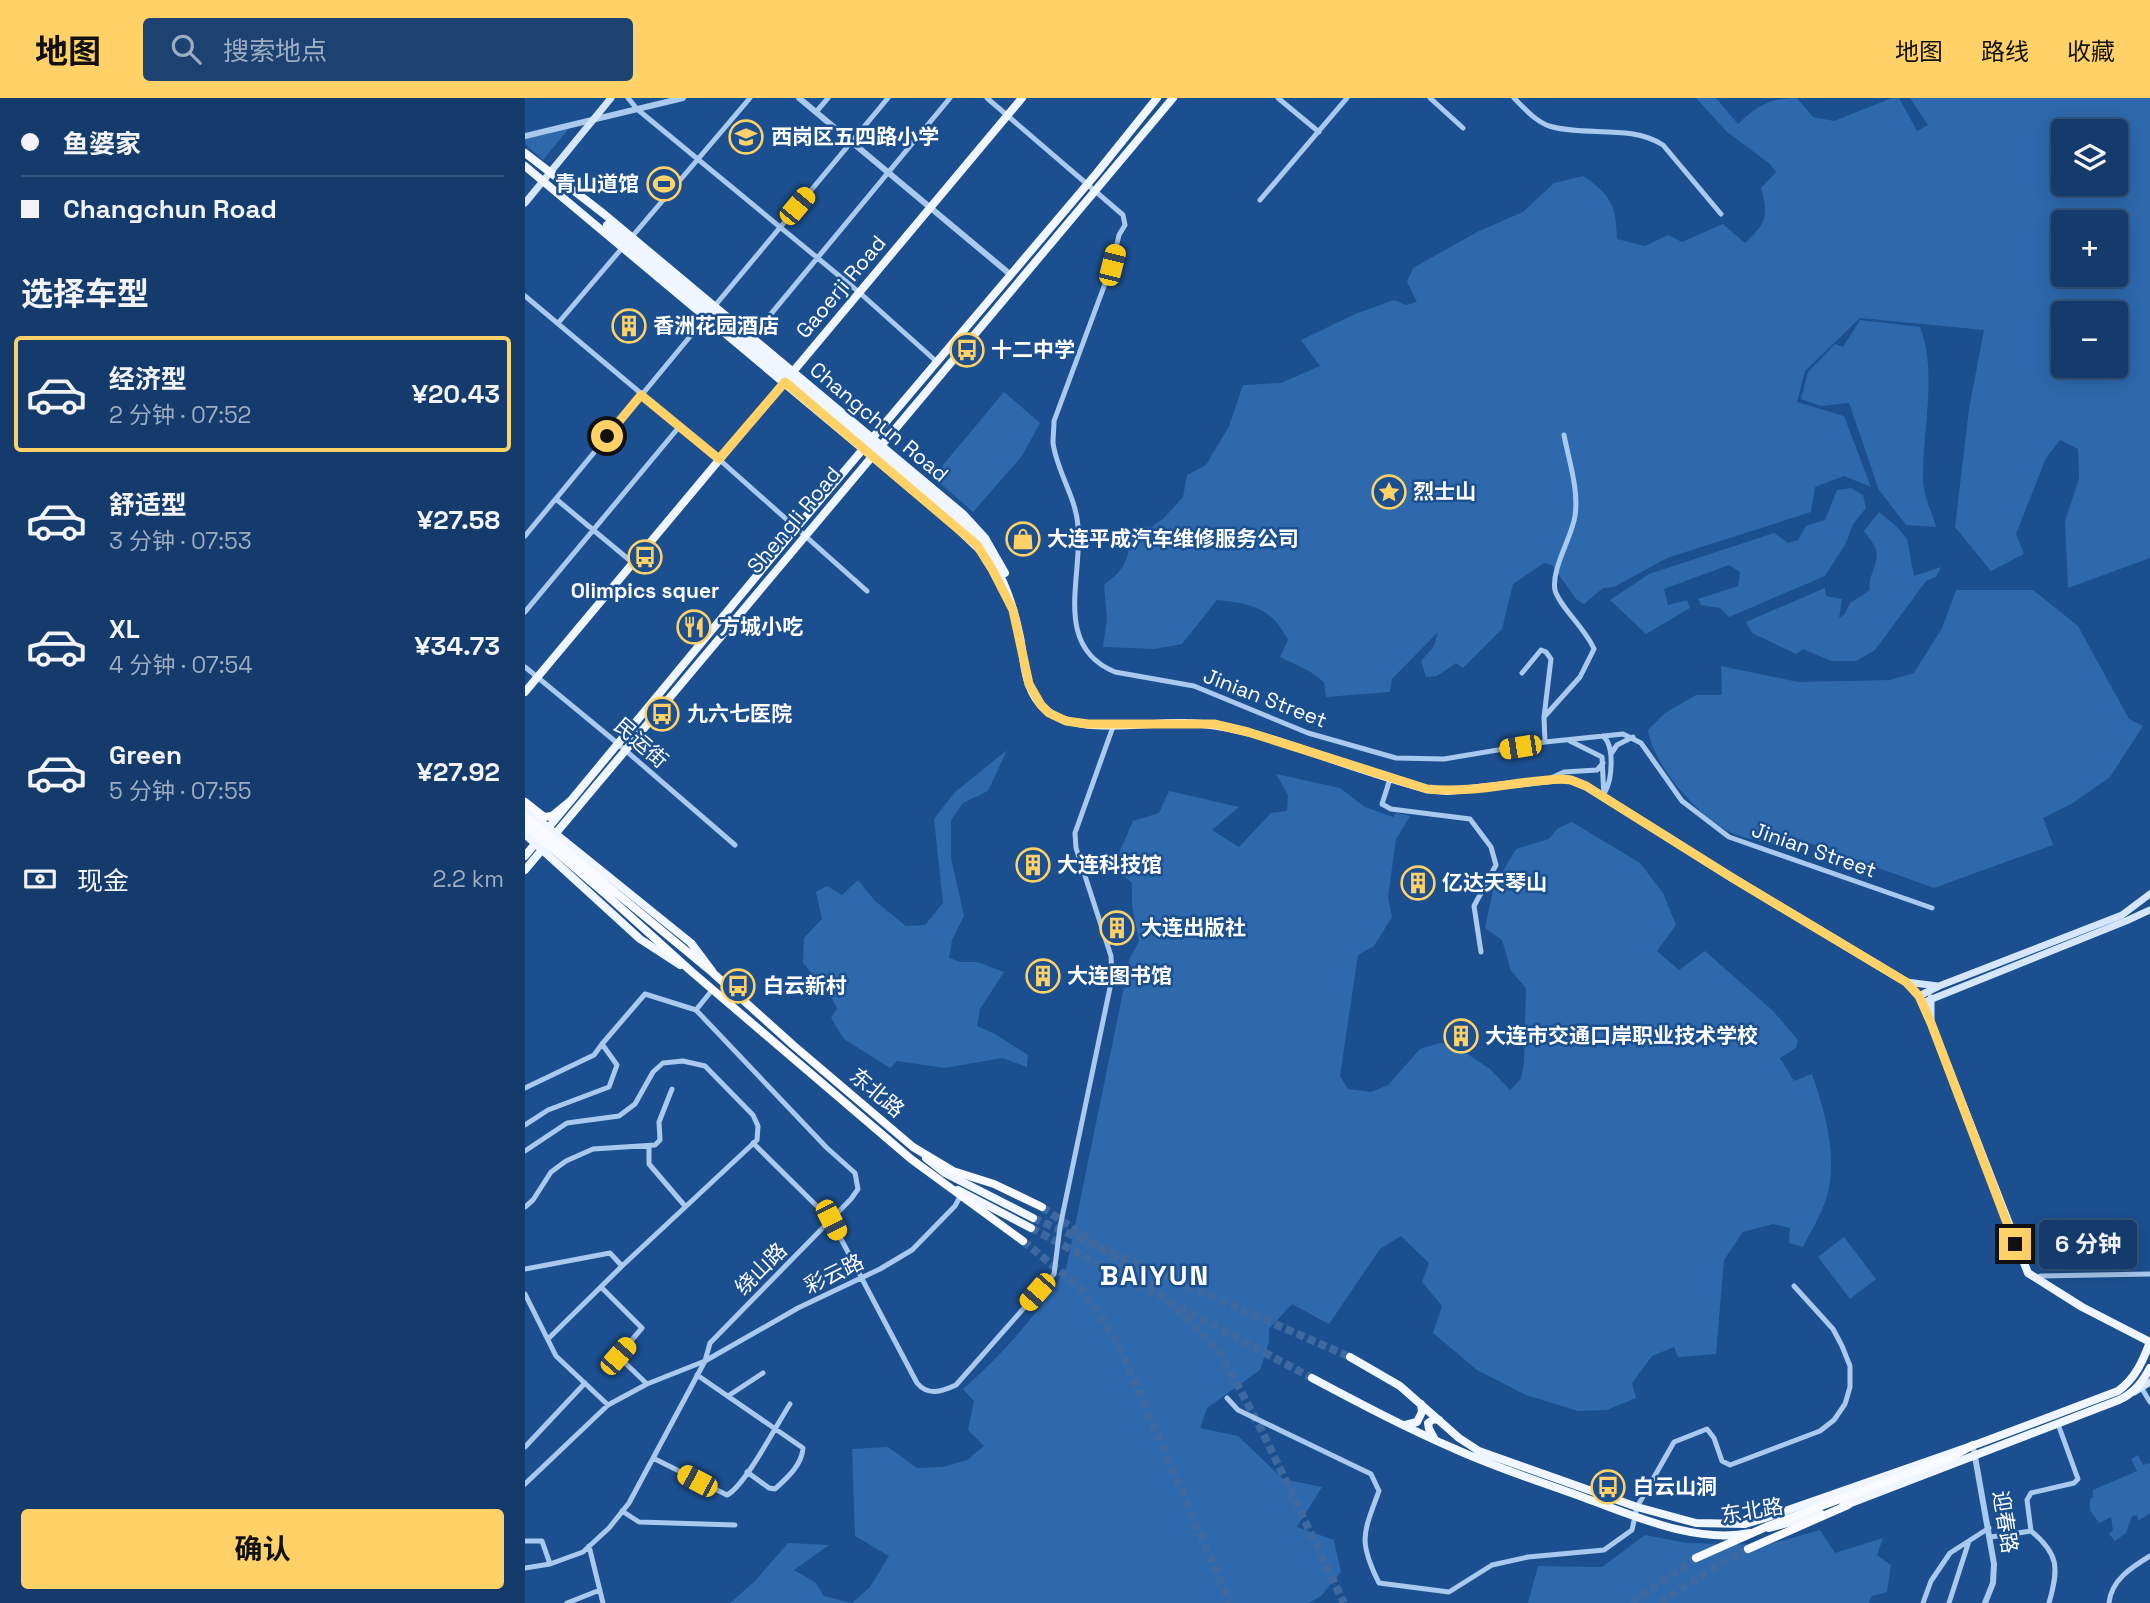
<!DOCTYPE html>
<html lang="zh">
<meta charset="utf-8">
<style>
body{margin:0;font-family:"Space Grotesk","Noto Sans SC",sans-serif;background:#1d4271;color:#f1f3f6;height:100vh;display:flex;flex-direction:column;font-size:26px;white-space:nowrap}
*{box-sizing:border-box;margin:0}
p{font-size:23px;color:#9dadc1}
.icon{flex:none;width:38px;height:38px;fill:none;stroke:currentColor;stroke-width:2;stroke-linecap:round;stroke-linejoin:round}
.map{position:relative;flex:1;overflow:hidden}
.details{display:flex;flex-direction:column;background:#143b6b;width:525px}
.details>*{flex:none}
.top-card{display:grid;align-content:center;height:154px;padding:0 21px;background:#143b6b}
.buttons{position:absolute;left:1526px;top:21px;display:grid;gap:14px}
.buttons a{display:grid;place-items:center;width:77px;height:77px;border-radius:7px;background:#143b6b;box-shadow:0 4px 18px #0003,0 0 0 2px #33557e;font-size:35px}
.end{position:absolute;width:32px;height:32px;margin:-16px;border:9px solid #ffd166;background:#111;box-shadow:0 0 0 4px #111}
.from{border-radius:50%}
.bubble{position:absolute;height:49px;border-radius:7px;background:#143b6b;box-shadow:0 4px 18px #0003,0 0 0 2px #33557e;font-size:23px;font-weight:700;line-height:49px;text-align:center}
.car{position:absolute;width:21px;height:42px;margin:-21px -10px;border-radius:9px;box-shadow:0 0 5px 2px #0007;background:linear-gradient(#f5c518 24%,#345 0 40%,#f5c518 0 76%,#345 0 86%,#f5c518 0)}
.top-card b{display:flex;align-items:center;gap:24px;height:66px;font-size:26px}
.top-card b+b{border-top:2px solid #33557e}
.top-card i{width:18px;height:18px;background:#f1f3f6}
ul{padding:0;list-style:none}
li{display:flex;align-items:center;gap:21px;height:116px;margin:0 14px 10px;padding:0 7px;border:4px solid transparent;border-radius:7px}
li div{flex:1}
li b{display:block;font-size:26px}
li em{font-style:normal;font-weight:700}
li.current{border-color:#ffd166}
li>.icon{width:63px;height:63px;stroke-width:1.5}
h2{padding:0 21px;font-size:32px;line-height:84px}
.pay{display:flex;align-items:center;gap:18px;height:77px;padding:0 21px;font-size:26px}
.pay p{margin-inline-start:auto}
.button{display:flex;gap:14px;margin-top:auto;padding:14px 21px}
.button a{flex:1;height:80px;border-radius:7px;background:#ffd166;color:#111;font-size:28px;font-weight:700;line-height:80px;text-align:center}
header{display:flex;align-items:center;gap:42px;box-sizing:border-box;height:98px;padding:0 35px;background:#ffd166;color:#111}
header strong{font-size:33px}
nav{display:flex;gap:38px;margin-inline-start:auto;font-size:24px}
.search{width:490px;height:63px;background:#1d4271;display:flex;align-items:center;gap:18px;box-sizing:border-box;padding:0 24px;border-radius:7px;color:#9dadc1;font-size:26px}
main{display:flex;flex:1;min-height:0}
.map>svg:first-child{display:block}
.green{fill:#2e69ad;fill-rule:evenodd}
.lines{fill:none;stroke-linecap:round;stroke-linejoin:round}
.primary-tunnel{stroke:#3d69a0;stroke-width:8;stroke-dasharray:8 4;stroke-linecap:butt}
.trunk-tunnel{stroke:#3d69a0;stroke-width:8;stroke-dasharray:8 4;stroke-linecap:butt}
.minor{stroke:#a9c9ee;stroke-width:5}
.tertiary{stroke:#a9c9ee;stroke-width:6}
.secondary{stroke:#d6e6fa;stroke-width:7}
.primary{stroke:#f0f6ff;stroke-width:8}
.trunk{stroke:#f8faff;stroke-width:8}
.primary-bridge{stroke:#f0f6ff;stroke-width:8}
.trunk-bridge{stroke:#f8faff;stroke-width:8}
.route{stroke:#ffd166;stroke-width:9}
.labels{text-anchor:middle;stroke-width:5;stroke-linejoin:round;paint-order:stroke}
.poi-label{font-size:21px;font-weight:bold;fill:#fff;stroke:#1b4f8f;text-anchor:start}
.street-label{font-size:21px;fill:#fff;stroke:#1b4f8f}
.district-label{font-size:28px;font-weight:bold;letter-spacing:2px;fill:#fff;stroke:#1b4f8f}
</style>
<header>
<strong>地图</strong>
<div class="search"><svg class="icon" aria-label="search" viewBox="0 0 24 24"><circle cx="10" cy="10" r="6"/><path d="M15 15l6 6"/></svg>搜索地点</div>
<nav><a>地图</a><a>路线</a><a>收藏</a></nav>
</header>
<main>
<section class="details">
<div class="top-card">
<b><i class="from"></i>鱼婆家</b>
<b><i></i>Changchun Road</b>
</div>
<h2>选择车型</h2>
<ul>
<li class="current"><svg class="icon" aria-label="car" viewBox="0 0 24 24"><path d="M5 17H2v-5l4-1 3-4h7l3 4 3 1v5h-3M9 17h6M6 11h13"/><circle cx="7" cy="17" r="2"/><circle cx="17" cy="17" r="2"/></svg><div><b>经济型</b><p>2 分钟 · 07:52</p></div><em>¥20.43</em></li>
<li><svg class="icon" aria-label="car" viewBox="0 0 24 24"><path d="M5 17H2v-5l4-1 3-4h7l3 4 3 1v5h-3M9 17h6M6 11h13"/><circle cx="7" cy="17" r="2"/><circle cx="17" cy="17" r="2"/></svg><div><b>舒适型</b><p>3 分钟 · 07:53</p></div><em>¥27.58</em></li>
<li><svg class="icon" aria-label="car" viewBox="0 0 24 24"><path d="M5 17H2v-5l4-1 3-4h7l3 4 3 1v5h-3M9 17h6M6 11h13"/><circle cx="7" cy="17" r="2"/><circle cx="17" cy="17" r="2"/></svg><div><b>XL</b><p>4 分钟 · 07:54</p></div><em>¥34.73</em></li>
<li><svg class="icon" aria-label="car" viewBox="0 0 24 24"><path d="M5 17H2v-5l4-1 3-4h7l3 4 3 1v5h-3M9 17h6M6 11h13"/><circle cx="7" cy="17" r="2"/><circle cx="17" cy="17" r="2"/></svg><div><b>Green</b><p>5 分钟 · 07:55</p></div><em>¥27.92</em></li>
</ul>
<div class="pay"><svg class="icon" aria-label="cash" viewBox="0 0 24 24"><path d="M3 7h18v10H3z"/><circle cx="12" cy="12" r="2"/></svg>现金<p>2.2 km</p></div>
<div class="button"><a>确认</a></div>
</section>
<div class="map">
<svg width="1625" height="1505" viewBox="0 0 1625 1505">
<rect width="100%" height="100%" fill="#1b4f8f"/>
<path class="green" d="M1171,0H1191L1213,26C1232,8 1244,0 1272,0L1288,19L1309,23L1367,0H1374L1392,33L1403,27L1385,0H1625V460L1543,490L1540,423L1554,381L1553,351L1535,342L1521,360L1491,436L1499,456L1466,473L1430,429L1444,311L1459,232L1335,220L1280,273L1272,304L1319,318L1346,389L1319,378L1290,389L1286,414L1142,460L1089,489L1078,490L1059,506L1051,501L1027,467L1019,465L988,486L977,531L938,570L931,565L912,578L901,579L896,563L909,548L913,534L867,581L865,594L801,599L799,584L784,573L755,559L763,542C746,509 727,506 692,502L657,546L630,551L578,549L582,521L579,487C604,468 603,459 607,428L626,429L638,421L658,399L662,377L681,367L704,328L718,287L756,285L795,268L776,242L830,216L869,202L881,207L892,204L882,184L888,170L954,133L998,114L1029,85L1058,78C1086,97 1091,107 1092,141L1120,148L1143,137L1157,144L1198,126L1220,145C1241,125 1244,119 1236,90L1251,74L1245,66L1202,34ZM1538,33H1591V86H1538ZM1538,124H1591V177H1538ZM1538,215H1591V268H1538Z
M45,29L18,62L0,46V40Z
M1335,222L1395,229C1413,276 1397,332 1398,381C1398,397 1407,414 1411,429L1381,427L1354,392L1324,305L1296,308L1276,301L1283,274L1310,246L1318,249Z
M479,294L515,325L497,358L448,414L408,379Z
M1326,390L1338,397L1341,410L1328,426L1321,445L1300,478L1204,519L1195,510L1176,507L1173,501L1213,488L1215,474L1204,467L1139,491L1143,507L1162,502L1165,510L1121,536L1085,502L1124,476L1249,435L1263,445L1273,442L1281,428L1300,422L1312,392Z
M1354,414L1372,429L1382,441L1389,478L1416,469L1411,479L1401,483L1350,552L1331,563H1306L1278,551L1271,556L1227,535L1221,524L1300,490L1301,498L1317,501L1314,520L1320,516L1325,505L1345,492C1342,478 1354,467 1351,453C1350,446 1343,439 1339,433Z
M1431,492H1508L1553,528L1604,621L1618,628L1585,679L1548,705L1518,720L1528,747L1409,790L1256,735L1251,747C1236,743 1217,740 1203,733C1171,715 1129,669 1123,632L1140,615L1171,597H1197L1196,568L1273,584L1365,582L1389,575L1417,530Z
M482,652L463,693L438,705L426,722V760L439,818L427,842L424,860L436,864H452L479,874L455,911L452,928L470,936L503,957L502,969L477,960L420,970L372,963L365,970L319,941L306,920L312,911L306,898L278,865L279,840L297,821L291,794L302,788L317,797L333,782L350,803L381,828L400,827L418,805L409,721L429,695Z
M751,676L815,690L840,709L868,719L871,715L885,718L871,741L863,799L867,819L849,848L833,857L815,978L823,991L846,994L863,987L895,951L915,945L929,947L965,971L985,992L996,981L999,965L1001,890L986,873L977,842L960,830L969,788L991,751L1024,741L1033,730L1047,724L1115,765L1138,795L1151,827L1132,853L1154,872L1180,853L1248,913L1273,942L1271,950L1255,960L1269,983L1287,976C1299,1011 1311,1051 1304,1089C1301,1109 1287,1131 1278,1149L1264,1145L1265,1130L1248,1126L1218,1134L1199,1162L1191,1256L1153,1259L1149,1249L1127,1258L1107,1285L1111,1300L1082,1312L1053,1313L1001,1297L952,1272L908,1235L917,1208L897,1184L904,1165L876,1138L855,1151L804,1226L767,1206L744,1231V1244L735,1272L682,1310L675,1330L713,1338L758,1381L797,1389L772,1429L809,1442L816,1474L796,1498L784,1505H205L230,1483L263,1445L304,1447L269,1472L290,1484L299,1498L327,1505L345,1489L364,1458L330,1438L327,1351L363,1349L392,1370L418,1369L442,1362L459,1348L443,1332L449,1303L438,1291C478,1256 513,1216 541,1171L605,860L614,843L607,808V785L588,769L608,723L634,715L644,693L714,709L687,732L714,749L746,715L762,713L763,697Z
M1319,1139L1351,1181L1325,1201L1293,1159Z
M1613,1357L1618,1367L1625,1365V1415L1613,1423L1612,1417L1607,1418L1601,1435L1590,1443L1584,1436L1588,1432L1586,1419L1574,1425L1565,1412V1401L1568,1399V1392L1612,1373L1606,1361Z
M1295,1432L1310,1455L1358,1440L1352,1457L1366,1467L1362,1494L1347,1498L1344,1505H1003L1013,1468L1077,1469L1120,1437L1162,1445L1241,1447Z"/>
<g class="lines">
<path class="primary-tunnel" d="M508,1120L825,1259
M506,1130L787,1280"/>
<path class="trunk-tunnel" d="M517,1109L623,1183L696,1256L737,1333L819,1505
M498,1143L559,1193L594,1247L705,1505
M1106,1505L1171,1460
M1135,1505L1192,1467L1223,1451"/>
<path class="minor" d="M103,0L112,11L335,195L412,264
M462,0L598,117L600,127L594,137L587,167L529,323C529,330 528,338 528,345C532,374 551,399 553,428C558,479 527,548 590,574L669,588L783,635L871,660L919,661L1020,644L1098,636L1116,645L1157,703L1204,739L1407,810
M753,0L794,34
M905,0L938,30
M989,0C999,10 1010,23 1024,28C1061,39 1105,26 1138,47L1196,116
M291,14L303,0
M735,102L822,0
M105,141L225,0
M0,198L187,355L342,493
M188,210L363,0
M34,224L98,149
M226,240L425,0
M31,401L108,465
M0,438L182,218
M0,514L154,329
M0,569L85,639L210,747
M997,575L1016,552L1021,554L1026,561L1019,619
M1078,638C1090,648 1087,682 1080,694
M1045,643L1077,659L1079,700
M1020,644L1019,619L1055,579L1069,551C1061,531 1034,508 1030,492C1026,471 1047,439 1050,418C1054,392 1044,363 1039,337
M1086,656L1092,647L1108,639
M1026,680L1039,674L1072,672L1078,665
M865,681L857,706L866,711L945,721L966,749L971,767L949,808L956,854
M0,990L69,957L77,946
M0,1027L23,1012L84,989L92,967L77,946L120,896L171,912
M228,1045L306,1122L392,1285C403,1298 416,1294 431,1287L529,1176L535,1129L587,880L586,858L551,750L550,735L589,626
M124,1049V1066L160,1108
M0,1053L42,1025L94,1018L110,1006L128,974L138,965L158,963L180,968L228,1017L233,1028L232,1042L97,1168L23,1241
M0,1109L8,1102L26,1074L41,1063L68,1051L130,1047L135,1042L134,1024L147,991
M0,1171L85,1155L97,1168
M1515,1178L1625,1176
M76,1189L117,1230L93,1258L122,1286
M0,1196L31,1258L83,1307L122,1286L180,1263L273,1210L355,1171L387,1152L430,1108L436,1097
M172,1277L278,1350C277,1367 262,1380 250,1391L244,1390L222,1374
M1616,1289L1625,1304
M203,1298L238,1275
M702,1300L713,1312L846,1376L854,1393C838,1436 833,1443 854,1485L924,1494L967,1467L1003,1459L1079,1452L1107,1432L1112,1409L1149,1344L1182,1331L1189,1340L1197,1363L1205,1367L1295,1333L1309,1322L1320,1306L1325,1289V1268L1317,1248L1308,1231L1269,1188
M0,1349L60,1285
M128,1360L202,1397C220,1388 252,1326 265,1306
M0,1386L83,1307
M97,1413L114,1424L210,1427
M1466,1439L1506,1433
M0,1443H17L25,1466
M64,1448L78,1505
M0,1470L25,1466L58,1454L84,1430L104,1405L180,1263L185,1245L326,1101L333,1091L330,1075L302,1050L171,912L188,891
M42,1505L75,1492
M1398,1505L1406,1483L1425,1455L1464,1430
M1424,1505L1444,1443
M1524,1505C1534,1470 1534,1456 1506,1433L1502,1402L1506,1395L1549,1385L1553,1381L1533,1326
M1584,1505C1586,1482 1607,1469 1625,1458"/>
<path class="tertiary" d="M274,0L486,177
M0,38L158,0
M1449,1353L1469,1466L1468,1485L1460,1505"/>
<path class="secondary" d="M0,105L86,0
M1381,884L1413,888
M1394,898L1414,888L1597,817L1625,796
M1397,905L1601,823L1625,812
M1406,924V900
M1609,1294L1625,1284"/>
<path class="primary" d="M0,55L79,116L438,416L460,440L480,475
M0,68L430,428L455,452
M435,423C470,458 485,491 495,539C499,561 499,587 514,605C543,641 619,623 661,625C703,626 741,639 780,652C820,666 860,680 902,691L922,693L944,691L1036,681L1046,682L1061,688L1206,779L1381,884L1394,898L1406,925L1503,1175L1557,1209L1625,1244
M0,594L497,0
M0,711L166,845L187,873
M0,736L115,841L155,867
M0,758L272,429L571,76L632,0
M0,772L648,0
M401,1060L420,1075L508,1120
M433,1092L506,1130
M825,1259L875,1288L934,1340L954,1353L1112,1409L1171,1425L1220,1426L1240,1420L1455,1345L1593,1293C1610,1281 1618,1263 1625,1244
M787,1280C834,1305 881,1330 930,1351C972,1370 1016,1384 1060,1400C1110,1418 1171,1446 1225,1435
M880,1327L892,1324L897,1314L896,1306
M910,1342L904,1331L903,1325L909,1321L914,1322
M1318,1408L1594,1302C1609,1295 1617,1285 1625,1270
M1244,1430L1296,1416"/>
<path class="trunk" d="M0,704L19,719L27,718L44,704
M89,793L188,875L268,947L388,1049L428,1073L469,1086L517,1109
M85,800L167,874L386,1061L498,1143
M1425,1360L1448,1347
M1223,1451L1323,1407"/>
<path class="primary-bridge" d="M82,127L435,423"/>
<path class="trunk-bridge" d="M0,718L89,793
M0,727L85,800
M1171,1460L1243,1428L1425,1360"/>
</g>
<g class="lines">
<path class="route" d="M82,338L116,297L194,361L260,284L452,447L467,471L488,512L504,586L516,607L524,615L541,623L563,626H689L723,634L902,691C947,696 991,683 1036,681L1046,682L1061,688L1206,779L1381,884L1394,898L1406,925L1490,1146"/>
</g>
<defs>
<symbol id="school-ring" viewBox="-11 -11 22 22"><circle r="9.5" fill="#1b4f8f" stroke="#ffd166" stroke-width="1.5"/><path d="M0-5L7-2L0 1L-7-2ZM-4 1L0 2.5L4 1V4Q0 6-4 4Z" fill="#ffd166"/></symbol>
<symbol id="stadium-ring" viewBox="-11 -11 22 22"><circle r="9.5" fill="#1b4f8f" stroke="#ffd166" stroke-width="1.5"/><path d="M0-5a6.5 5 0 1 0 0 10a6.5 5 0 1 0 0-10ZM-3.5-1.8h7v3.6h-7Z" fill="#ffd166"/></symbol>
<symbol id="building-ring" viewBox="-11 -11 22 22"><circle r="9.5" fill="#1b4f8f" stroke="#ffd166" stroke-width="1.5"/><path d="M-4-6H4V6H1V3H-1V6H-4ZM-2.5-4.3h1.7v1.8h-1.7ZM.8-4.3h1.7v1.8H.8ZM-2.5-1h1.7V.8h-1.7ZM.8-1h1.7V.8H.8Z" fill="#ffd166"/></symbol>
<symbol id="bus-ring" viewBox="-11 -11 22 22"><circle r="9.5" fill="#1b4f8f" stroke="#ffd166" stroke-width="1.5"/><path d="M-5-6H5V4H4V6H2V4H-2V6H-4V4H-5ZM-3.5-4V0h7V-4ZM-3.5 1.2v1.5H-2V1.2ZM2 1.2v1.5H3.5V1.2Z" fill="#ffd166"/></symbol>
<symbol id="sight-ring" viewBox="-11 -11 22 22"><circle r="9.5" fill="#1b4f8f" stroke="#ffd166" stroke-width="1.5"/><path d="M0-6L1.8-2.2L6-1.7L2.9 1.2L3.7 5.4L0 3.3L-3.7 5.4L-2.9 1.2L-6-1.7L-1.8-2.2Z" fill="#ffd166"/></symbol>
<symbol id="shop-ring" viewBox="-11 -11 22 22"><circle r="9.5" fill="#1b4f8f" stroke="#ffd166" stroke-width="1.5"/><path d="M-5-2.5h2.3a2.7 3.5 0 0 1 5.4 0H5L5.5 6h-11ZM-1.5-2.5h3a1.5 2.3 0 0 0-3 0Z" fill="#ffd166"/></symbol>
<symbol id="restaurant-ring" viewBox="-11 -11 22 22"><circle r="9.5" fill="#1b4f8f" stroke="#ffd166" stroke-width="1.5"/><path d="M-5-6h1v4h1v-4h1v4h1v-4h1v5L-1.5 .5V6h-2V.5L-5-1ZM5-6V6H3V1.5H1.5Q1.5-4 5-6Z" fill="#ffd166"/></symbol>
</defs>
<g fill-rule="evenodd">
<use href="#school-ring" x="202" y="20" width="38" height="38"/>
<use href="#stadium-ring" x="120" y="67" width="38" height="38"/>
<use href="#building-ring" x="85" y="209" width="38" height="38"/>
<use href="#bus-ring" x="423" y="233" width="38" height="38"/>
<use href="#sight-ring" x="845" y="375" width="38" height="38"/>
<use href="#shop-ring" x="479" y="422" width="38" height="38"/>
<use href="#bus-ring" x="101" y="440" width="38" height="38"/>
<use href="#restaurant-ring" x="150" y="510" width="38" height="38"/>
<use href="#bus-ring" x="118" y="597" width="38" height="38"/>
<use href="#building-ring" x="489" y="748" width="38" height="38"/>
<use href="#building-ring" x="874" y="766" width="38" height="38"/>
<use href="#building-ring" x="573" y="811" width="38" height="38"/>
<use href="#building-ring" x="499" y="859" width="38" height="38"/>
<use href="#bus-ring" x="194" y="869" width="38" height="38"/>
<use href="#building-ring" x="917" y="919" width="38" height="38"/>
<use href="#bus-ring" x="1064" y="1370" width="38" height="38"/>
</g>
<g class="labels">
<g class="poi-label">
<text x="246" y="46">西岗区五四路小学</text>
<text x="114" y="93" text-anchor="end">青山道馆</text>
<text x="128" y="235">香洲花园酒店</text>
<text x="466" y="259">十二中学</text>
<text x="888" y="401">烈士山</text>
<text x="522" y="448">大连平成汽车维修服务公司</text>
<text x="120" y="500" text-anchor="middle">Olimpics squer</text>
<text x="194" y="536">方城小吃</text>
<text x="162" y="623">九六七医院</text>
<text x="532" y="774">大连科技馆</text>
<text x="917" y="792">亿达天琴山</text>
<text x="616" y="837">大连出版社</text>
<text x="542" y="885">大连图书馆</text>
<text x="238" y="895">白云新村</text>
<text x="960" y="945">大连市交通口岸职业技术学校</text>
<text x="1108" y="1396">白云山洞</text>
</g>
<g class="street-label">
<text transform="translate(316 189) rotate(-50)" y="7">Gaoerji Road</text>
<text transform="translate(354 324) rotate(40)" y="7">Changchun Road</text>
<text transform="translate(269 422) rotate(-50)" y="7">Shengli Road</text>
<text transform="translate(740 600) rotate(21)" y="7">Jinian Street</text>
<text transform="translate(116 645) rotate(41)" y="7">民运街</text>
<text transform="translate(1289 752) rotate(19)" y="7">Jinian Street</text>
<text transform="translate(352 995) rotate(40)" y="7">东北路</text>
<text transform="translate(236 1171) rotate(-45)" y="7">绕山路</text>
<text transform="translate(309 1176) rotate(-26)" y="7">彩云路</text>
<text transform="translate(1227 1413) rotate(-9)" y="7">东北路</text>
<text transform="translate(1480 1424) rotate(81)" y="7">迎春路</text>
</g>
<g class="district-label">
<text x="630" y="1187">BAIYUN</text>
</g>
</g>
</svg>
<div class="buttons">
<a><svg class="icon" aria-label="layers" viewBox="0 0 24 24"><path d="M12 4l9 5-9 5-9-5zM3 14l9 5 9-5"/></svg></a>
<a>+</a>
<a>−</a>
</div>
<i class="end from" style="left:82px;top:338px"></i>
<i class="end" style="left:1490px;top:1146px"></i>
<div class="bubble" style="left:1514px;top:1122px;width:98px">6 分钟</div>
<i class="car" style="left:272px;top:108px;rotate:40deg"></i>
<i class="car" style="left:587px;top:167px;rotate:14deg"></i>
<i class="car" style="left:995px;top:649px;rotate:261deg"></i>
<i class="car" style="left:306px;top:1122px;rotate:153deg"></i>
<i class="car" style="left:512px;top:1194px;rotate:221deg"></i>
<i class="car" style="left:93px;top:1258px;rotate:41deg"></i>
<i class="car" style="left:172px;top:1383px;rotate:298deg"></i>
</div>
</main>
